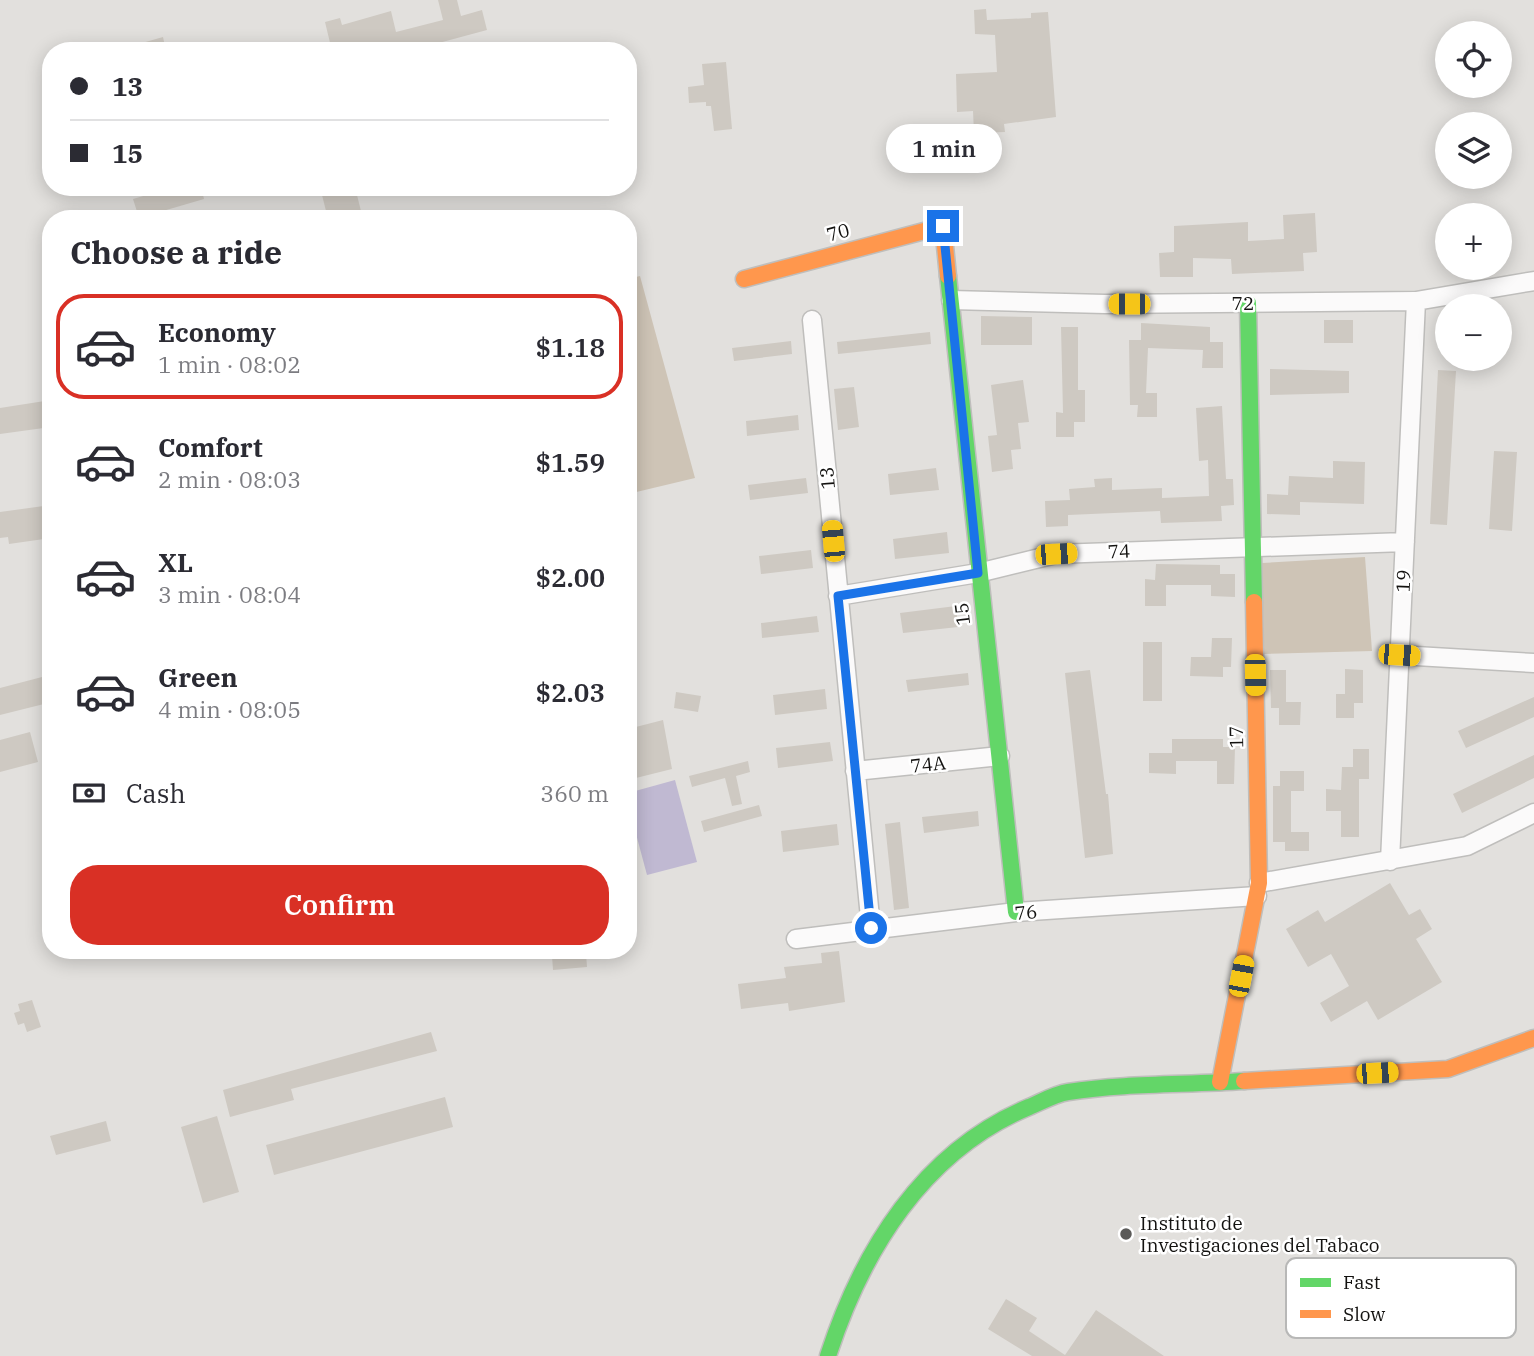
<!DOCTYPE html>
<meta charset="utf-8">
<style>
body{margin:0;font-family:"IBM Plex Serif",serif;background:#f7f7f7;color:#2b2b33;height:100vh;display:flex;flex-direction:column;font-size:26px;white-space:nowrap}
*{box-sizing:border-box;margin:0}
p{font-size:23px;color:#7c7c81}
.icon{flex:none;width:38px;height:38px;fill:none;stroke:currentColor;stroke-width:2;stroke-linecap:round;stroke-linejoin:round}
.map{position:relative;flex:1;overflow:hidden}
.panel{position:absolute;left:42px;top:210px;width:595px;height:749px;display:flex;flex-direction:column;background:#fff;border-radius:28px;box-shadow:0 4px 18px #0003}
.panel>*{flex:none}
.banner{position:absolute;left:42px;top:42px;width:595px;height:154px;border-radius:28px;box-shadow:0 4px 18px #0003;display:grid;align-content:center;height:154px;padding:0 28px;background:#fff}
.buttons{position:absolute;left:1435px;top:21px;display:grid;gap:14px}
.buttons a{display:grid;place-items:center;width:77px;height:77px;border-radius:50%;background:#fff;box-shadow:0 4px 18px #0003;font-size:35px}
.end{position:absolute;width:32px;height:32px;margin:-16px;border:9px solid #1a73e8;background:#fff;box-shadow:0 0 0 4px #fff}
.from{border-radius:50%}
.bubble{position:absolute;height:49px;border-radius:24px;background:#fff;box-shadow:0 4px 18px #0003;font-size:23px;font-weight:600;line-height:49px;text-align:center}
.car{position:absolute;width:21px;height:42px;margin:-21px -10px;border-radius:9px;box-shadow:0 0 5px 2px #0007;background:linear-gradient(#f5c518 24%,#345 0 40%,#f5c518 0 76%,#345 0 86%,#f5c518 0)}
.banner b{display:flex;align-items:center;gap:24px;height:66px;font-size:26px}
.banner b+b{border-top:2px solid #e1e1e2}
.banner i{width:18px;height:18px;background:#2b2b33}
ul{padding:0;list-style:none}
li{display:flex;align-items:center;gap:21px;height:105px;margin:0 14px 10px;padding:0 14px;border:4px solid transparent;border-radius:28px}
li div{flex:1}
li b{display:block;font-size:26px}
li em{font-style:normal;font-weight:600}
li.selected{border-color:#d93025}
li>.icon{width:63px;height:63px;stroke-width:1.5}
h2{padding:0 28px;font-size:32px;line-height:84px}
.pay{display:flex;align-items:center;gap:18px;height:77px;padding:0 28px;font-size:26px}
.pay p{margin-inline-start:auto}
.button{display:flex;gap:14px;margin-top:auto;padding:14px 28px}
.button a{flex:1;height:80px;border-radius:28px;background:#d93025;color:#fff;font-size:28px;font-weight:600;line-height:80px;text-align:center}
.map>svg:first-child{display:block}
.green{fill:#cec4b6}
.water{fill:#c0b9d2}
.building{fill:#cec9c2}
.lines{fill:none;stroke-linecap:round;stroke-linejoin:round}
.street-casing{stroke:#bfbebc;stroke-width:21}
.fast-casing{stroke:#bfbebc;stroke-width:19}
.slow-casing{stroke:#bfbebc;stroke-width:19}
.street{stroke:#fbfafa;stroke-width:18}
.fast{stroke:#63d668;stroke-width:16}
.slow{stroke:#ff974d;stroke-width:16}
.route{stroke:#1a73e8;stroke-width:9}
.poi-dot{fill:#5b5a58;stroke:#fff;stroke-width:2.5}
.labels{text-anchor:middle;stroke-width:5;stroke-linejoin:round;paint-order:stroke}
.street-label{font-size:19px;fill:#131210;stroke:#fff}
.poi-label{font-size:19px;fill:#131210;stroke:#fff;text-anchor:start}
.key{fill:#fff;stroke:#b8b8b7;stroke-width:2}
.key-label{font-size:19px;fill:#131210}
</style>
<div class="map">
<svg width="1534" height="1356" viewBox="0 0 1534 1356">
<rect width="100%" height="100%" fill="#e2e0dd"/>
<path class="green" d="M640,276L695,478L628,494V279Z
M1365,557L1372,651L1264,654L1262,563Z"/>
<path class="water" d="M675,780L697,862L647,875L628,804V793Z"/>
<path class="building" d="M438,0H457L461,16L482,10L487,30L409,51H332L325,22L340,18L342,25L391,11L396,32L443,20Z
M986,9L987,20L1031,18V13L1048,12L1056,117L1004,124L1005,132L974,133L973,111L957,112L956,74L997,72L995,35L975,34L974,10Z
M163,37L166,51H128V47Z
M726,62L732,129L714,131L711,106H706V102L689,103L688,87L704,85L702,64Z
M174,187H201L204,199L139,218L133,199Z
M320,187H355L363,219H328Z
M1315,213L1317,252L1303,253L1304,271L1232,274L1231,259L1193,258V277H1160L1159,253L1174,252V226L1248,222V241L1284,239L1283,215Z
M981,316L1032,317V345H981Z
M1324,320H1353V343H1324Z
M1141,323L1210,327V342H1223V368H1202L1203,350L1148,348L1146,393H1157V417H1137L1138,405H1130L1129,340H1141Z
M1061,327H1078V390H1085V422H1074V437H1056V412L1063,413Z
M930,332L931,344L838,354L837,342Z
M791,341L792,354L734,361L732,348Z
M1270,369L1349,371V393L1270,395Z
M1438,370L1456,371L1447,525L1430,524Z
M1023,380L1029,422L1018,423L1021,449L1011,450L1013,469L992,472L988,436L997,435L991,385Z
M854,387L859,427L838,430L834,389Z
M51,400V427L0,434V408Z
M1222,406L1226,479H1233L1234,505L1221,506L1222,521L1161,523L1160,511L1068,515V526L1046,527L1045,501L1070,500L1069,489L1095,487L1094,479L1112,478V490L1162,488V498L1209,496L1208,460L1199,461L1196,408Z
M798,415L799,430L747,436L746,421Z
M1494,451L1517,452L1512,531L1489,529Z
M1333,461L1365,462L1364,504L1300,502V515L1267,514V494L1288,495L1289,476L1333,478Z
M936,468L939,490L890,495L888,474Z
M806,478L808,493L750,500L748,485Z
M51,505V538L9,544L8,537L0,538V512Z
M947,532L949,553L895,559L893,539Z
M811,550L813,568L761,574L759,556Z
M1156,564L1220,565V574H1235V597L1211,596V585H1166V606H1145V579L1155,580Z
M956,606L958,627L903,633L900,613Z
M817,616L819,632L762,638L761,623Z
M1212,638H1232L1231,667H1223V677L1190,676L1191,657H1211Z
M1143,642H1162V701H1143Z
M1345,669L1363,670V703H1354V718H1336V694H1345Z
M1090,670L1106,794H1108L1113,854L1085,858L1065,673Z
M1270,670H1286V702H1301L1300,725H1279V708H1271Z
M968,673L969,685L908,692L906,680Z
M42,677L48,703L0,715V688Z
M825,689L827,709L775,715L773,695Z
M676,692L701,696L698,712L674,708Z
M1534,697V717L1466,748L1458,731Z
M663,720L672,769L628,780V729Z
M30,732L38,762L0,772V740Z
M1172,739H1223V747H1235L1234,784H1217V761H1176V774L1149,773V753H1172Z
M830,742L833,761L778,768L776,748Z
M1353,749H1369V779H1359V837H1341V811H1326V789L1341,790L1342,767H1353Z
M1534,755V778L1462,813L1453,794Z
M748,761L750,772L736,776L742,804L732,806L725,778L692,787L689,776Z
M1280,771H1304V791H1291V832H1309V851H1285V842H1273V786H1280Z
M759,805L762,816L704,832L701,821Z
M978,811L979,826L924,833L922,817Z
M900,822L909,908L894,910L885,824Z
M837,824L839,845L783,852L781,831Z
M1390,883L1409,915L1420,909L1432,929L1416,939L1442,982L1378,1020L1367,1001L1331,1022L1320,1003L1349,986L1331,954L1308,967L1286,929L1318,910L1325,922Z
M839,951L845,1002L789,1011L788,1003L741,1009L738,984L786,978L784,967L822,963L821,953Z
M586,953L587,967L553,970L552,956Z
M32,1000L41,1027L27,1032L24,1023L18,1025L14,1013L20,1011L18,1004Z
M431,1032L437,1051L291,1089L294,1100L230,1117L223,1090Z
M445,1097L453,1127L274,1175L266,1145Z
M217,1116L239,1192L203,1203L181,1127Z
M106,1121L111,1141L56,1155L50,1136Z
M1006,1299L1037,1318L1029,1331L1065,1355L1096,1310L1164,1356H1032L988,1329Z"/>
<g class="lines">
<defs>
<path id="street" d="M951,300L1105,304L1416,301L1534,281
M812,320L871,928
M838,596L978,573L1056,554L1405,542
M1399,655L1534,663
M855,771L1000,756
M1390,861L1416,301
M1259,883L1467,846L1534,813
M796,939L1016,912L1257,896"/>
<path id="fast" d="M948,276L1016,912
M1248,303L1254,602
M828,1356C862,1251 923,1151 1029,1107C1041,1102 1055,1094 1068,1092C1125,1083 1186,1085 1244,1081"/>
<path id="slow" d="M744,279L943,226L948,276
M1244,1081L1448,1069L1534,1038
M1220,1082L1259,883L1254,602"/>
</defs>
<use href="#street" class="street-casing"/>
<use href="#fast" class="fast-casing"/>
<use href="#slow" class="slow-casing"/>
<use href="#street" class="street"/>
<use href="#fast" class="fast"/>
<use href="#slow" class="slow"/>
</g>
<g class="lines">
<path class="route" d="M871,928L838,596L978,573L943,226"/>
</g>
<circle class="poi-dot" cx="1126" cy="1234" r="7"/>
<g class="labels">
<g class="street-label">
<text transform="translate(838 232) rotate(-15)" y="7">70</text>
<text x="1243" y="310">72</text>
<text transform="translate(827 478) rotate(-95)" y="7">13</text>
<text transform="translate(1119 551) rotate(-3)" y="7">74</text>
<text transform="translate(1403 581) rotate(-87)" y="7">19</text>
<text transform="translate(962 614) rotate(-97)" y="7">15</text>
<text transform="translate(1236 737) rotate(-91)" y="7">17</text>
<text transform="translate(928 764) rotate(-6)" y="7">74A</text>
<text transform="translate(1026 912) rotate(-5)" y="7">76</text>
</g>
<g class="poi-label">
<text x="1140" y="1230">Instituto de<tspan x="1140" dy="22">Investigaciones del Tabaco</tspan></text>
</g>
</g>
<rect x="1286" y="1258" width="230" height="80" rx="10" class="key"/>
<rect x="1300" y="1278" width="31" height="9" fill="#63d668"/>
<rect x="1300" y="1310" width="31" height="8" fill="#ff974d"/>
<g class="key-label">
<text x="1343" y="1289">Fast</text>
<text x="1343" y="1321">Slow</text>
</g>
</svg>
<div class="buttons">
<a><svg class="icon" aria-label="locate" viewBox="0 0 24 24"><circle cx="12" cy="12" r="6"/><path d="M12 2v4M12 18v4M2 12h4M18 12h4"/></svg></a>
<a><svg class="icon" aria-label="layers" viewBox="0 0 24 24"><path d="M12 4l9 5-9 5-9-5zM3 14l9 5 9-5"/></svg></a>
<a>+</a>
<a>−</a>
</div>
<i class="end from" style="left:871px;top:928px"></i>
<i class="end" style="left:943px;top:226px"></i>
<div class="bubble" style="left:886px;top:124px;width:116px">1 min</div>
<i class="car" style="left:1129px;top:304px;rotate:270deg"></i>
<i class="car" style="left:833px;top:541px;rotate:355deg"></i>
<i class="car" style="left:1056px;top:554px;rotate:87deg"></i>
<i class="car" style="left:1399px;top:655px;rotate:94deg"></i>
<i class="car" style="left:1255px;top:675px;rotate:179deg"></i>
<i class="car" style="left:1241px;top:976px;rotate:11deg"></i>
<i class="car" style="left:1377px;top:1073px;rotate:87deg"></i>
<div class="banner">
<b><i class="from"></i>13</b>
<b><i></i>15</b>
</div>
<section class="panel">
<h2>Choose a ride</h2>
<ul>
<li class="selected"><svg class="icon" aria-label="car" viewBox="0 0 24 24"><path d="M5 17H2v-5l4-1 3-4h7l3 4 3 1v5h-3M9 17h6M6 11h13"/><circle cx="7" cy="17" r="2"/><circle cx="17" cy="17" r="2"/></svg><div><b>Economy</b><p>1 min · 08:02</p></div><em>$1.18</em></li>
<li><svg class="icon" aria-label="car" viewBox="0 0 24 24"><path d="M5 17H2v-5l4-1 3-4h7l3 4 3 1v5h-3M9 17h6M6 11h13"/><circle cx="7" cy="17" r="2"/><circle cx="17" cy="17" r="2"/></svg><div><b>Comfort</b><p>2 min · 08:03</p></div><em>$1.59</em></li>
<li><svg class="icon" aria-label="car" viewBox="0 0 24 24"><path d="M5 17H2v-5l4-1 3-4h7l3 4 3 1v5h-3M9 17h6M6 11h13"/><circle cx="7" cy="17" r="2"/><circle cx="17" cy="17" r="2"/></svg><div><b>XL</b><p>3 min · 08:04</p></div><em>$2.00</em></li>
<li><svg class="icon" aria-label="car" viewBox="0 0 24 24"><path d="M5 17H2v-5l4-1 3-4h7l3 4 3 1v5h-3M9 17h6M6 11h13"/><circle cx="7" cy="17" r="2"/><circle cx="17" cy="17" r="2"/></svg><div><b>Green</b><p>4 min · 08:05</p></div><em>$2.03</em></li>
</ul>
<div class="pay"><svg class="icon" aria-label="cash" viewBox="0 0 24 24"><path d="M3 7h18v10H3z"/><circle cx="12" cy="12" r="2"/></svg>Cash<p>360 m</p></div>
<div class="button"><a>Confirm</a></div>
</section>
</div>
